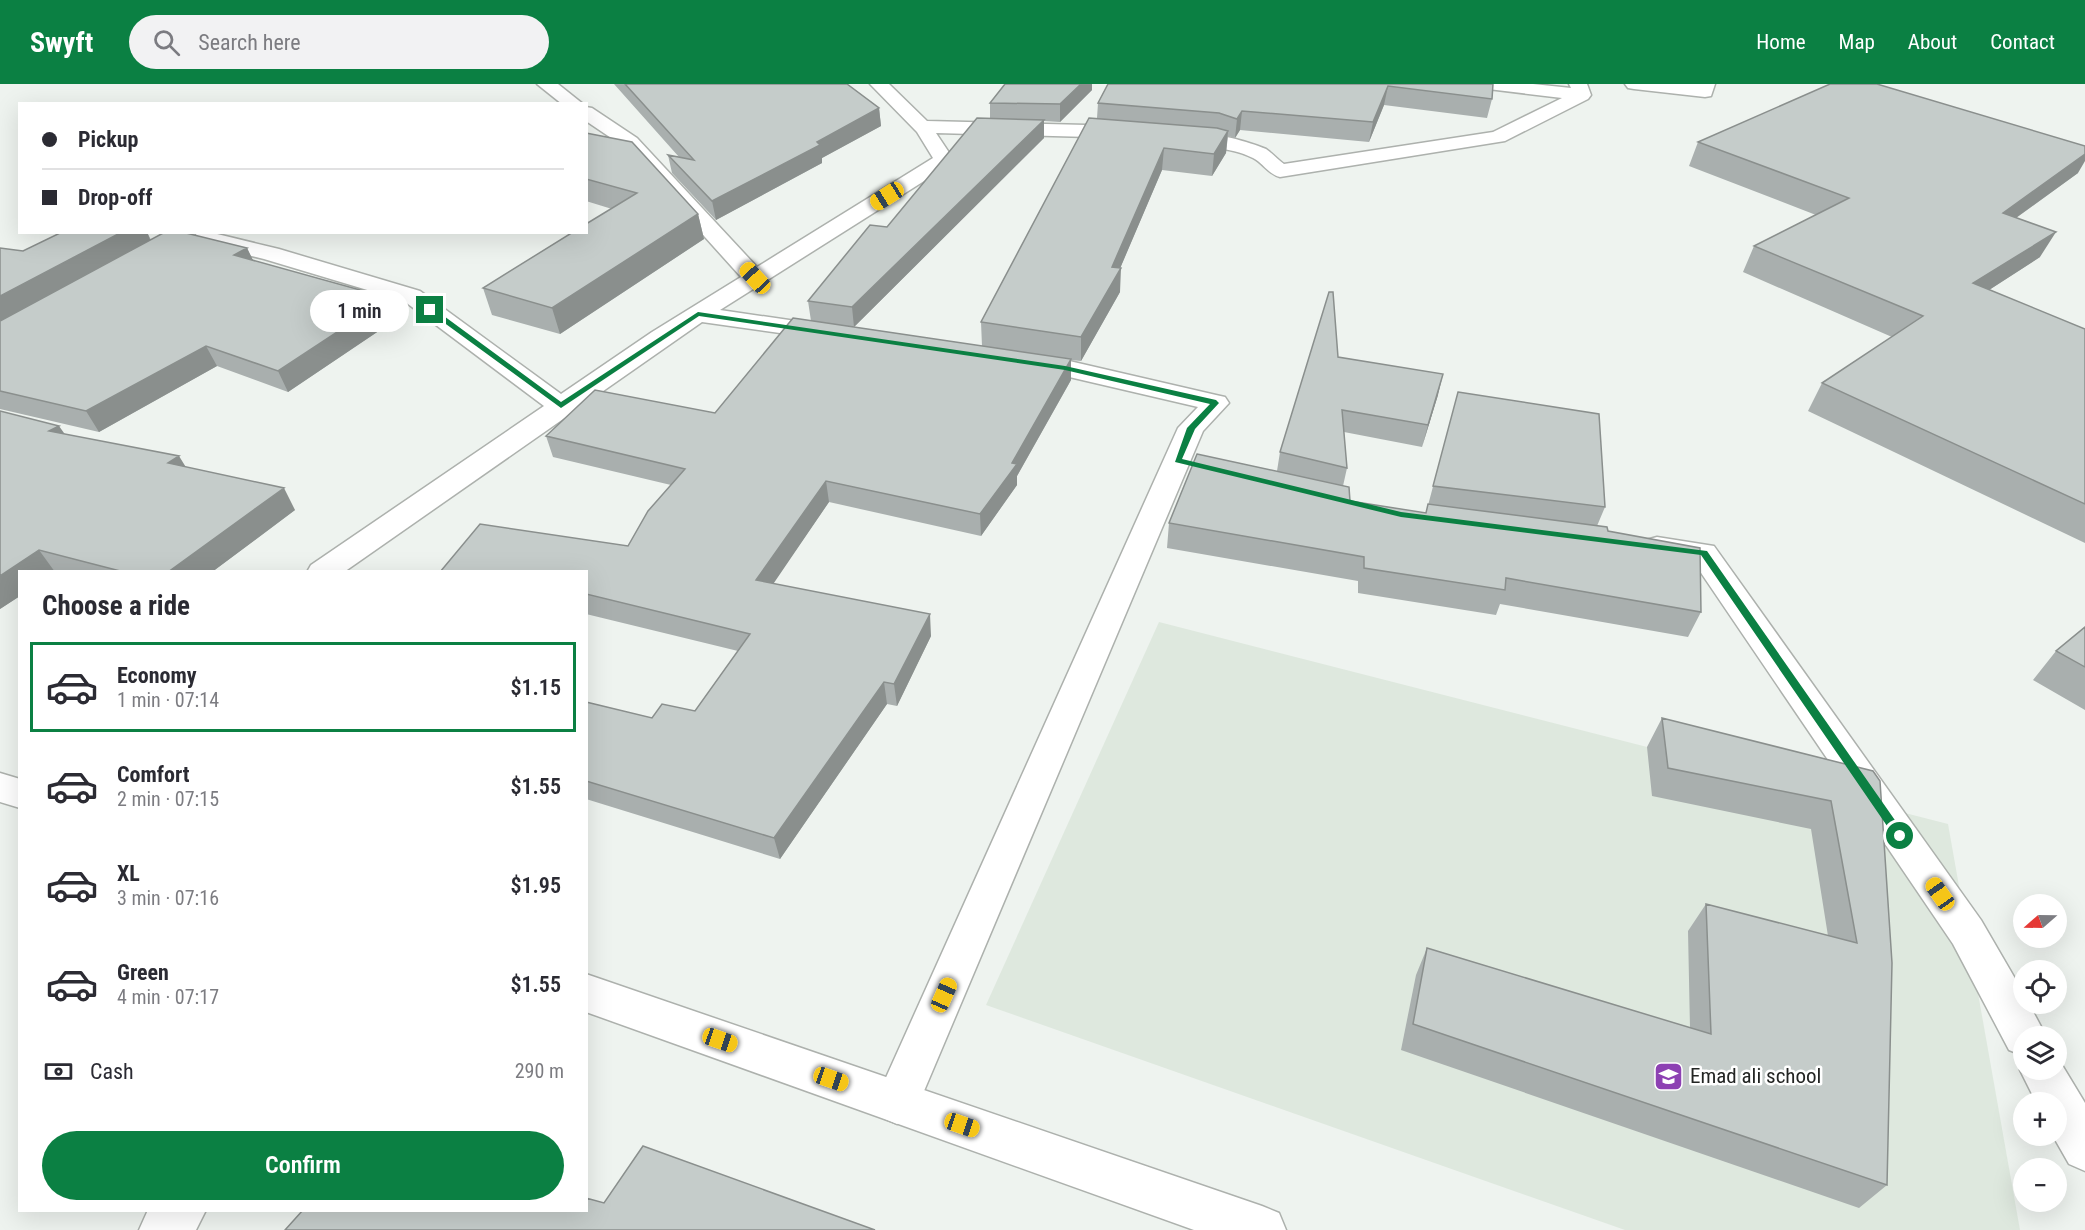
<!DOCTYPE html>
<meta charset="utf-8">
<style>
body{margin:0;font-family:"Roboto Condensed",sans-serif;background:#f2f2f3;color:#2b2b33;height:100vh;display:flex;flex-direction:column;font-size:22px;white-space:nowrap}
*{box-sizing:border-box;margin:0}
p{font-size:20px;color:#7c7c81}
.icon{flex:none;width:33px;height:33px;fill:none;stroke:currentColor;stroke-width:2;stroke-linecap:round;stroke-linejoin:round}
.map{position:relative;flex:1;overflow:hidden}
.panel{position:absolute;left:18px;top:486px;width:570px;height:642px;display:flex;flex-direction:column;background:#fff;border-radius:0px;box-shadow:0 6px 24px #0002}
.panel>*{flex:none}
.guide{position:absolute;left:18px;top:18px;width:570px;height:132px;border-radius:0px;box-shadow:0 6px 24px #0002;display:grid;align-content:center;height:132px;padding:0 24px;background:#fff}
.needle{width:39px;rotate:250deg}
.fabs{position:absolute;left:2013px;top:810px;display:grid;gap:12px}
.fabs a{display:grid;place-items:center;width:54px;height:54px;border-radius:50%;background:#fff;box-shadow:0 6px 24px #0002;font-size:30px}
.end{position:absolute;width:27px;height:27px;margin:-14px;border:8px solid #0b8043;background:#fff;box-shadow:0 0 0 3px #fff}
.from{border-radius:50%}
.bubble{position:absolute;height:42px;border-radius:21px;background:#fff;box-shadow:0 6px 24px #0002;font-size:20px;font-weight:600;line-height:42px;text-align:center}
.car{position:absolute;width:18px;height:36px;margin:-18px -9px;border-radius:8px;box-shadow:0 0 4px 2px #0007;background:linear-gradient(#f5c518 24%,#345 0 40%,#f5c518 0 76%,#345 0 86%,#f5c518 0)}
.guide b{display:flex;align-items:center;gap:21px;height:57px;font-size:22px}
.guide b+b{border-top:2px solid #e1e1e2}
.guide i{width:15px;height:15px;background:#2b2b33}
ul{padding:0;list-style:none}
li{display:flex;align-items:center;gap:18px;height:90px;margin:0 12px 9px;padding:0 12px;border:3px solid transparent;border-radius:0px}
li div{flex:1}
li b{display:block;font-size:22px}
li em{font-style:normal;font-weight:600}
li.active{border-color:#0b8043}
li>.icon{width:54px;height:54px;stroke-width:1.5}
h2{padding:0 24px;font-size:27px;line-height:72px}
.pay{display:flex;align-items:center;gap:15px;height:66px;padding:0 24px;font-size:22px}
.pay p{margin-inline-start:auto}
.cta{display:flex;gap:12px;margin-top:auto;padding:12px 24px}
.cta a{flex:1;height:69px;border-radius:36px;background:#0b8043;color:#fff;font-size:24px;font-weight:600;line-height:69px;text-align:center}
header{display:flex;align-items:center;gap:36px;box-sizing:border-box;height:84px;padding:0 30px;background:#0b8043;color:#fff}
header strong{font-size:28px}
nav{display:flex;gap:33px;margin-inline-start:auto;font-size:21px}
.search{width:420px;height:54px;background:#f2f2f3;display:flex;align-items:center;gap:15px;box-sizing:border-box;padding:0 21px;border-radius:33px;color:#7c7c81;font-size:22px}
.map>svg:first-child{display:block}
.built{fill:#dee8de}
.lines{fill:none;stroke-linecap:round;stroke-linejoin:round}
.street-casing{stroke:#adb1ad;stroke-width:3}
.secondary-casing{stroke:#adb1ad;stroke-width:3}
.street{fill:#fff;fill-rule:evenodd}
.secondary{fill:#fff;fill-rule:evenodd}
.wall{fill:#a9afae}
.shaded-wall{fill:#8a8f8d}
.building{fill:#c5ccca;stroke:#8a8f8d;stroke-width:1.5}
.route{fill:#0b8043}
.labels{text-anchor:middle;stroke-width:5;stroke-linejoin:round;paint-order:stroke}
.near-poi-label{font-size:21px;fill:#232523;stroke:#fff;text-anchor:start}
</style>
<header>
<strong>Swyft</strong>
<div class="search"><svg class="icon" aria-label="search" viewBox="0 0 24 24"><circle cx="10" cy="10" r="6"/><path d="M15 15l6 6"/></svg>Search here</div>
<nav><a>Home</a><a>Map</a><a>About</a><a>Contact</a></nav>
</header>
<div class="map">
<svg width="2085" height="1146" viewBox="0 0 2085 1146">
<rect width="100%" height="100%" fill="#eef3ef"/>
<path class="built" d="M1159,538L1948,740L2020,1146H1625L986,921Z"/>
<g class="lines">
<defs>
<path id="street" d="M537,0H558L583,20H562Z
M870,0H889L927,37L1127,42L1134,44L1136,48L1134,52L1127,54L936,49L954,76L951,80L720,226L830,242L839,244L842,249L839,254L830,256L702,238L344,488H307L311,481L544,322L404,217L264,175L197,159L194,154L197,149L209,148L279,165L420,207L561,310L652,248L741,193L623,62L586,37V23L592,24L637,54L757,183L933,74L917,48Z
M1479,0H1533L1571,4L1569,0H1587L1591,11L1588,15L1505,57L1280,93C1268,90 1263,79 1253,74C1229,62 1202,64 1177,58L1174,54L1177,50C1200,44 1245,56 1266,65C1272,69 1278,76 1284,80L1493,48L1562,14L1488,5L1482,4Z
M1625,0H1715L1711,12L1705,13L1634,5L1628,4Z
M1026,270L1065,276L1216,311L1225,313L1229,319L1203,347L913,1033L897,1040L881,1033L875,1018L1178,344L1198,323L1065,292L1017,283L1013,278L1017,273Z
M1657,453L1714,462L1981,836L2024,910V920H2029L2046,952H2024V972L2009,966L1953,860L1693,477L1646,470L1642,463L1646,456Z
M2056,971L2085,1019V1087L2069,1080L2053,1052H2056V1018H2036L2020,986L2024,978V986H2056Z
M148,1126H206L196,1146H139Z"/>
<path id="secondary" d="M0,689L20,695V724L0,718Z
M586,890L1262,1122L1279,1129L1286,1146H1194L586,928Z"/>
</defs>
<use href="#street" class="street-casing"/>
<use href="#secondary" class="secondary-casing"/>
<use href="#street" class="street"/>
<use href="#secondary" class="secondary"/>
</g>
<path class="wall" d="M614,0H847L879,24L881,42L822,74V79L716,136L672,89L668,71L679,73Z
M1005,0H1092V6L1060,38L1044,37V54L854,243L982,262L981,238L1097,34L1098,19L1108,0H1493L1492,15L1487,34L1384,21L1369,58L1240,46L1235,54L1228,52L1226,69L1212,92L1162,86L1120,184V208L1081,277L1071,276V296L1017,392V401L981,452L829,418L773,499L931,552L897,622L887,620L780,775L586,715V618L652,634L695,627L738,567L586,530V488L628,462L671,401L553,373L546,352L715,329L811,237L808,217L887,143L990,35V19Z
M586,49L698,130L704,155L560,250L492,231L483,204L612,125L586,117Z
M1698,58L2078,89L2016,134L2040,173L1989,206L2085,245V459L1808,327L1822,299L1892,253L1743,188L1754,162L1816,131L1689,82Z
M62,148H147L151,156L247,164L253,177L389,214L398,234L288,308L217,282L99,348L0,325V164L23,167Z
M1338,273L1438,311L1422,363L1344,348L1347,384L1343,402L1350,417L1426,429L1458,308L1605,423L1597,442L1608,447L1701,528L1688,553L1500,520L1496,531L1358,509V497L1167,464L1169,439L1277,387L1280,368Z
M65,350L185,383L295,426L212,488H20V512L0,525Z
M2085,543V626L2033,596L2056,567Z
M1662,634L1873,687L1887,1101L1859,1124L1401,966L1416,891L1427,864L1690,944L1688,847L1706,820L1828,852L1811,745L1652,712L1647,663Z"/>
<path class="shaded-wall" d="M1081,0H1092V6L1060,38V20Z
M1388,2L1384,21L1369,58L1373,38Z
M879,24L881,42L822,74V79L716,136L712,117L817,58Z
M1242,27L1240,46L1235,54L1237,35Z
M1044,36V54L854,243L852,223Z
M1228,47L1226,69L1212,92L1214,70Z
M1164,64L1162,86L1119,187L1121,184L1120,208L1081,277V253Z
M2085,70V77L2078,89L1988,154L2003,129Z
M698,130L704,155L560,250L552,224Z
M122,148H147L151,158L0,239V212Z
M2056,148L2040,173L1958,226L1973,199Z
M247,164L257,184L234,171Z
M389,214L398,234L288,308L278,287Z
M206,262L217,282L99,348L86,327Z
M1071,275V296L1017,392V401L981,452L980,430L1012,379Z
M1443,290L1438,311L1422,363L1428,341Z
M59,342L74,363L49,347Z
M179,372L192,393L168,379Z
M826,397L829,418L761,518L756,496Z
M284,404L295,426L212,488H168Z
M39,466L55,488H20V512L0,525V492Z
M930,530L931,552L897,622L894,600Z
M884,598L887,620L780,775L774,754Z"/>
<path class="building" d="M625,0H847L879,24L817,58L820,61L712,117L668,71L694,76Z
M1005,0H1081L1060,20L990,19Z
M1108,0H1493L1492,15L1388,2L1373,38L1242,27L1237,35L1219,29L1098,19Z
M1830,0H1877L2085,62V70L2003,129L2056,148L1973,199L2085,245V420L1822,299L1923,232L1754,162L1849,114L1698,58Z
M977,34L1044,36L852,223L808,217L870,141L887,143Z
M1089,34L1217,44L1228,47L1214,70L1164,64L1112,183L1121,184L1081,253L981,238Z
M586,49L632,58L698,130L552,224L483,204L573,148H586V140L637,109L586,95Z
M62,148H122L0,212V164L23,167Z
M165,148H182L247,164L234,171L389,214L278,287L206,262L86,327L0,307V237Z
M1329,208H1333L1338,273L1443,290L1428,341L1342,326L1347,384L1280,368Z
M793,234L1071,275L1012,379L1017,380L980,430L826,397L756,496L930,530L894,600L884,598L774,754L586,697V618L652,634L662,620L695,627L750,550L586,510V488H440L480,440L628,462L648,427L685,385L546,352L595,306L715,329Z
M1458,308L1599,330L1605,423L1433,402Z
M0,327L59,342L49,347L179,372L168,379L284,404L168,488H124L39,466L0,492Z
M1197,370L1349,403L1350,417L1426,429L1428,420L1607,443L1608,447L1700,464L1701,528L1506,494L1505,506L1364,484V473L1169,439Z
M2085,543V583L2056,567Z
M1662,634L1873,687L1880,697L1892,879L1887,1101L1413,940L1427,864L1711,950L1706,820L1857,859L1831,717L1668,684Z
M643,1062L875,1146H285L303,1126H586V1114L604,1119Z"/>
<path class="route" d="M428,224H433L561,318L698,228L1065,282L1216,316L1219,319L1195,345L1182,375L1401,428L1707,467L1906,752L1904,755H1896L1701,471L1401,433L1175,378L1187,344L1210,320L1065,286L699,232L561,324L428,227Z"/>
<defs>
<symbol id="school-square" viewBox="-11 -11 22 22"><rect x="-9" y="-9" width="18" height="18" rx="4" fill="#8d41b3" stroke="#fff"/><path d="M0-5L7-2L0 1L-7-2ZM-4 1L0 2.5L4 1V4Q0 6-4 4Z" fill="#fff"/></symbol>
</defs>
<g fill-rule="evenodd">
<use href="#school-square" x="1652" y="976" width="33" height="33"/>
</g>
<g class="labels">
<g class="near-poi-label">
<text x="1690" y="999">Emad ali school</text>
</g>
</g>
</svg>
<div class="fabs">
<a><svg class="needle" viewBox="-14 -14 28 28"><path d="M0-13l5 13h-10z" fill="#e53935"/><path d="M0 13l5-13h-10z" fill="#7c7c81"/></svg></a>
<a><svg class="icon" aria-label="locate" viewBox="0 0 24 24"><circle cx="12" cy="12" r="6"/><path d="M12 2v4M12 18v4M2 12h4M18 12h4"/></svg></a>
<a><svg class="icon" aria-label="layers" viewBox="0 0 24 24"><path d="M12 4l9 5-9 5-9-5zM3 14l9 5 9-5"/></svg></a>
<a>+</a>
<a>−</a>
</div>
<i class="end from" style="left:1900px;top:752px"></i>
<i class="end" style="left:430px;top:226px"></i>
<div class="bubble" style="left:310px;top:206px;width:99px">1 min</div>
<i class="car" style="left:887px;top:112px;rotate:238deg"></i>
<i class="car" style="left:755px;top:194px;rotate:317deg"></i>
<i class="car" style="left:1940px;top:810px;rotate:325deg"></i>
<i class="car" style="left:944px;top:911px;rotate:24deg"></i>
<i class="car" style="left:720px;top:956px;rotate:109deg"></i>
<i class="car" style="left:831px;top:995px;rotate:109deg"></i>
<i class="car" style="left:962px;top:1041px;rotate:109deg"></i>
<div class="guide">
<b><i class="from"></i>Pickup</b>
<b><i></i>Drop-off</b>
</div>
<section class="panel">
<h2>Choose a ride</h2>
<ul>
<li class="active"><svg class="icon" aria-label="car" viewBox="0 0 24 24"><path d="M5 17H2v-5l4-1 3-4h7l3 4 3 1v5h-3M9 17h6M6 11h13"/><circle cx="7" cy="17" r="2"/><circle cx="17" cy="17" r="2"/></svg><div><b>Economy</b><p>1 min · 07:14</p></div><em>$1.15</em></li>
<li><svg class="icon" aria-label="car" viewBox="0 0 24 24"><path d="M5 17H2v-5l4-1 3-4h7l3 4 3 1v5h-3M9 17h6M6 11h13"/><circle cx="7" cy="17" r="2"/><circle cx="17" cy="17" r="2"/></svg><div><b>Comfort</b><p>2 min · 07:15</p></div><em>$1.55</em></li>
<li><svg class="icon" aria-label="car" viewBox="0 0 24 24"><path d="M5 17H2v-5l4-1 3-4h7l3 4 3 1v5h-3M9 17h6M6 11h13"/><circle cx="7" cy="17" r="2"/><circle cx="17" cy="17" r="2"/></svg><div><b>XL</b><p>3 min · 07:16</p></div><em>$1.95</em></li>
<li><svg class="icon" aria-label="car" viewBox="0 0 24 24"><path d="M5 17H2v-5l4-1 3-4h7l3 4 3 1v5h-3M9 17h6M6 11h13"/><circle cx="7" cy="17" r="2"/><circle cx="17" cy="17" r="2"/></svg><div><b>Green</b><p>4 min · 07:17</p></div><em>$1.55</em></li>
</ul>
<div class="pay"><svg class="icon" aria-label="cash" viewBox="0 0 24 24"><path d="M3 7h18v10H3z"/><circle cx="12" cy="12" r="2"/></svg>Cash<p>290 m</p></div>
<div class="cta"><a>Confirm</a></div>
</section>
</div>
